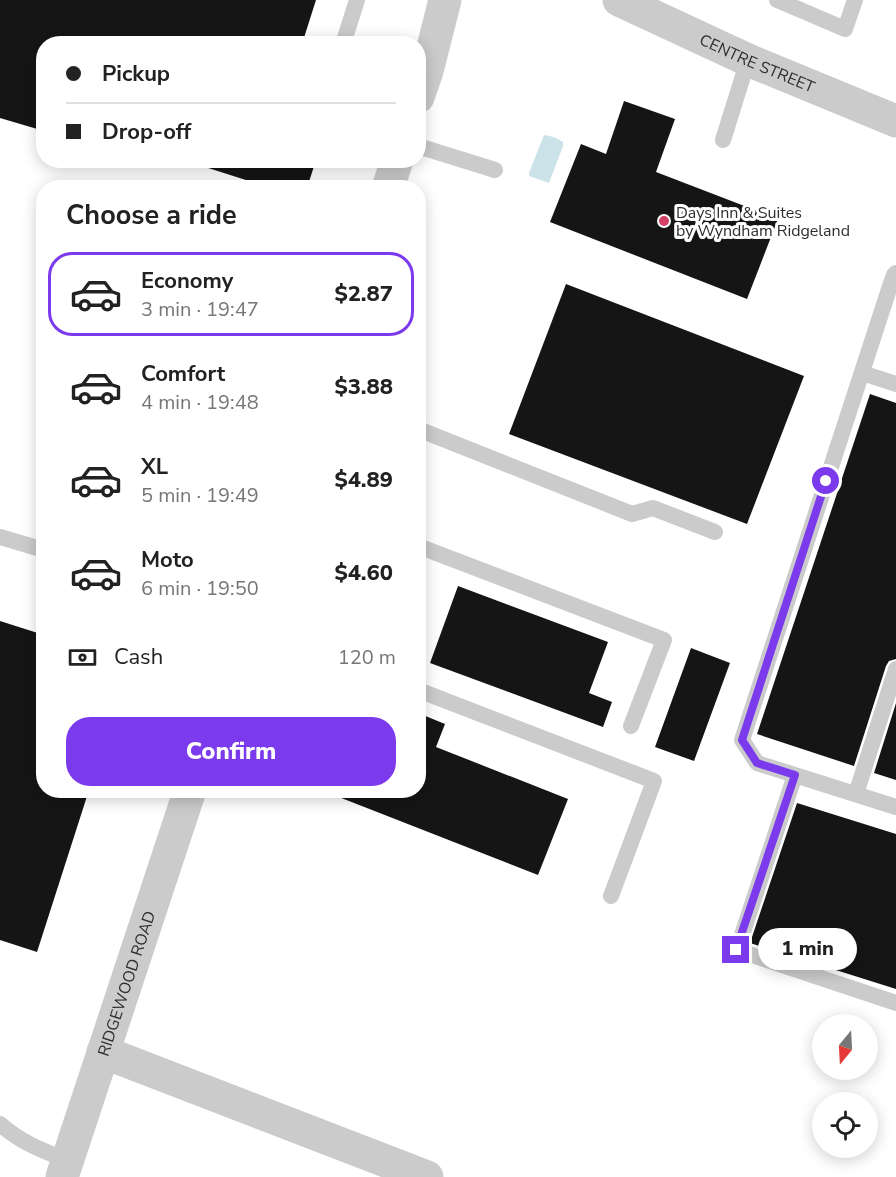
<!DOCTYPE html>
<meta charset="utf-8">
<style>
body{margin:0;font-family:"Nunito Sans",sans-serif;background:#f6f6f6;color:#222;height:100vh;display:flex;flex-direction:column;font-size:22px;white-space:nowrap}
*{box-sizing:border-box;margin:0}
p{font-size:20px;color:#767676}
.icon{flex:none;width:33px;height:33px;fill:none;stroke:currentColor;stroke-width:2;stroke-linecap:round;stroke-linejoin:round}
.map{position:relative;flex:1;overflow:hidden}
.side{position:absolute;left:36px;top:180px;width:390px;height:618px;display:flex;flex-direction:column;background:#fff;border-radius:24px;box-shadow:0 3px 15px #0003}
.side>*{flex:none}
.banner{position:absolute;left:36px;top:36px;width:390px;height:132px;border-radius:24px;box-shadow:0 3px 15px #0003;display:grid;align-content:center;height:132px;padding:0 30px;background:#fff}
.needle{width:39px;rotate:198deg}
.fabs{position:absolute;left:812px;top:1014px;display:grid;gap:12px}
.fabs a{display:grid;place-items:center;width:66px;height:66px;border-radius:50%;background:#fff;box-shadow:0 3px 15px #0003;font-size:30px}
.end{position:absolute;width:27px;height:27px;margin:-14px;border:8px solid #7c3aed;background:#fff;box-shadow:0 0 0 3px #fff}
.from{border-radius:50%}
.bubble{position:absolute;height:42px;border-radius:21px;background:#fff;box-shadow:0 3px 15px #0003;font-size:20px;font-weight:800;line-height:42px;text-align:center}
.banner b{display:flex;align-items:center;gap:21px;height:57px;font-size:22px}
.banner b+b{border-top:2px solid #e0e0e0}
.banner i{width:15px;height:15px;background:#222}
ul{padding:0;list-style:none}
li{display:flex;align-items:center;gap:18px;height:84px;margin:0 12px 9px;padding:0 18px;border:3px solid transparent;border-radius:24px}
li div{flex:1}
li b{display:block;font-size:22px}
li em{font-style:normal;font-weight:800}
li.on{border-color:#7c3aed}
li>.icon{width:54px;height:54px;stroke-width:1.5}
h2{padding:0 30px;font-size:27px;line-height:72px}
.pay{display:flex;align-items:center;gap:15px;height:66px;padding:0 30px;font-size:22px}
.pay p{margin-inline-start:auto}
.button{display:flex;gap:12px;margin-top:auto;padding:12px 30px}
.button a{flex:1;height:69px;border-radius:24px;background:#7c3aed;color:#fff;font-size:24px;font-weight:800;line-height:69px;text-align:center}
.map>svg:first-child{display:block}
.water{fill:#cbe2e8}
.building{fill:#151515}
.lines{fill:none;stroke-linecap:round;stroke-linejoin:round}
.lane{stroke:#cbcbcb;stroke-width:16}
.street{stroke:#cbcbcb;stroke-width:33}
.route{stroke:#7c3aed;stroke-width:8}
.poi-dot{fill:#d54066;stroke:#fff;stroke-width:2}
.labels{text-anchor:middle;stroke-width:6;stroke-linejoin:round;paint-order:stroke}
.street-label{font-size:16px;fill:#2e2e2e;stroke:#fff}
.poi-label{font-size:16px;fill:#2e2e2e;stroke:#fff;text-anchor:start}
</style>
<div class="map">
<svg width="896" height="1177" viewBox="0 0 896 1177">
<rect width="100%" height="100%" fill="#fff"/>
<path class="water" d="M544,135L554,137L563,142V146L549,183L529,176V173Z"/>
<path class="building" d="M0,0H316L302,44H44V131L0,118Z
M624,101L675,119L656,172L778,219L747,299L550,222L581,144L606,154Z
M203,160H316L307,188H271L202,166Z
M566,284L804,376L747,524L509,434Z
M870,394L896,403V659L889,661L886,666L854,766L757,734Z
M458,586L608,642L589,693L612,702L603,727L430,663Z
M0,621L44,635V790H89L37,952L0,940Z
M691,648L730,663L694,761L655,747Z
M896,703V780L874,773Z
M418,713L445,724L436,747L568,799L538,875L326,792L327,790H418Z
M797,803L896,834V989L750,943Z"/>
<g class="lines">
<path class="lane" d="M777,0L845,29L855,0
M343,44L357,0
M723,140L748,60
M418,146L495,170
M896,273L894,275L891,283L742,740L757,763L896,807
M862,373L896,384
M418,429L632,514L653,508L715,532
M0,537L44,550
M418,546L664,640L631,726
M418,690L654,781L611,896
M795,775L737,950L896,1003
M856,794L896,669
M0,1124C20,1142 43,1151 67,1160"/>
<g class="street">
<path id="s1" d="M619,0L748,60L896,121"/>
<path d="M418,97L427,71L445,0"/>
<path d="M388,188L397,160"/>
<path d="M103,1052L427,1177"/>
<path id="s2" d="M62,1177L190,790"/>
</g>
</g>
<g class="lines">
<path class="route" d="M736,950L795,775L757,763L742,740L826,481"/>
</g>
<circle class="poi-dot" cx="664" cy="221" r="6"/>
<g class="labels">
<g class="street-label">
<text dy="6" stroke="none"><textPath href="#s1" startOffset="152">CENTRE STREET</textPath></text>
<text dy="6" stroke="none"><textPath href="#s2" startOffset="204">RIDGEWOOD ROAD</textPath></text>
</g>
<g class="poi-label">
<text x="676" y="218">Days Inn &amp; Suites<tspan x="676" dy="18">by Wyndham Ridgeland</tspan></text>
</g>
</g>
</svg>
<div class="fabs">
<a><svg class="needle" viewBox="-14 -14 28 28"><path d="M0-13l5 13h-10z" fill="#e53935"/><path d="M0 13l5-13h-10z" fill="#767676"/></svg></a>
<a><svg class="icon" aria-label="locate" viewBox="0 0 24 24"><circle cx="12" cy="12" r="6"/><path d="M12 2v4M12 18v4M2 12h4M18 12h4"/></svg></a>
</div>
<i class="end from" style="left:826px;top:481px"></i>
<i class="end" style="left:736px;top:950px"></i>
<div class="bubble" style="left:758px;top:928px;width:99px">1 min</div>
<div class="banner">
<b><i class="from"></i>Pickup</b>
<b><i></i>Drop-off</b>
</div>
<section class="side">
<h2>Choose a ride</h2>
<ul>
<li class="on"><svg class="icon" aria-label="car" viewBox="0 0 24 24"><path d="M5 17H2v-5l4-1 3-4h7l3 4 3 1v5h-3M9 17h6M6 11h13"/><circle cx="7" cy="17" r="2"/><circle cx="17" cy="17" r="2"/></svg><div><b>Economy</b><p>3 min · 19:47</p></div><em>$2.87</em></li>
<li><svg class="icon" aria-label="car" viewBox="0 0 24 24"><path d="M5 17H2v-5l4-1 3-4h7l3 4 3 1v5h-3M9 17h6M6 11h13"/><circle cx="7" cy="17" r="2"/><circle cx="17" cy="17" r="2"/></svg><div><b>Comfort</b><p>4 min · 19:48</p></div><em>$3.88</em></li>
<li><svg class="icon" aria-label="car" viewBox="0 0 24 24"><path d="M5 17H2v-5l4-1 3-4h7l3 4 3 1v5h-3M9 17h6M6 11h13"/><circle cx="7" cy="17" r="2"/><circle cx="17" cy="17" r="2"/></svg><div><b>XL</b><p>5 min · 19:49</p></div><em>$4.89</em></li>
<li><svg class="icon" aria-label="car" viewBox="0 0 24 24"><path d="M5 17H2v-5l4-1 3-4h7l3 4 3 1v5h-3M9 17h6M6 11h13"/><circle cx="7" cy="17" r="2"/><circle cx="17" cy="17" r="2"/></svg><div><b>Moto</b><p>6 min · 19:50</p></div><em>$4.60</em></li>
</ul>
<div class="pay"><svg class="icon" aria-label="cash" viewBox="0 0 24 24"><path d="M3 7h18v10H3z"/><circle cx="12" cy="12" r="2"/></svg>Cash<p>120 m</p></div>
<div class="button"><a>Confirm</a></div>
</section>
</div>
